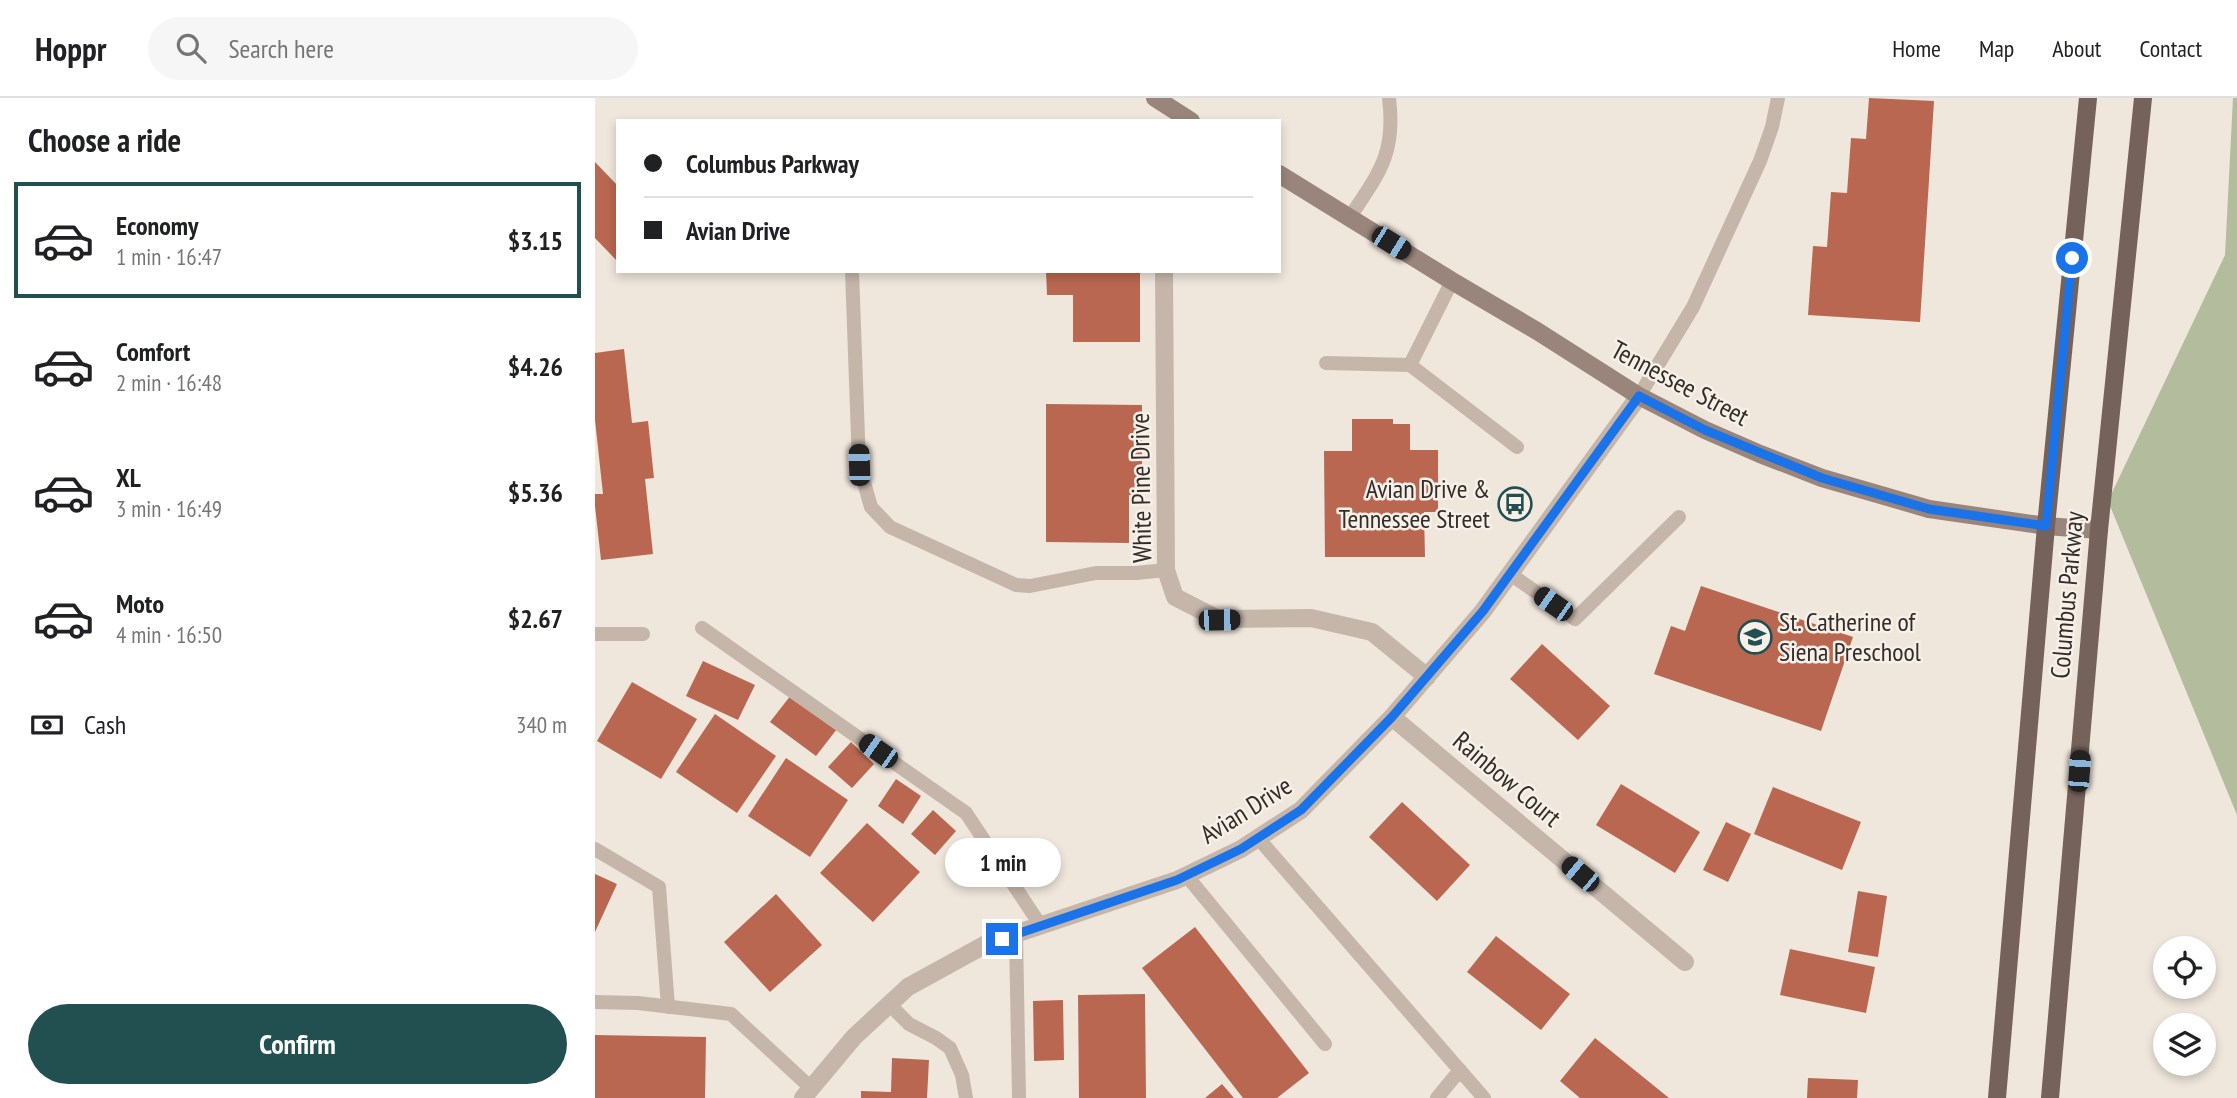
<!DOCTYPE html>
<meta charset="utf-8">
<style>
body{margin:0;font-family:"PT Sans Narrow",sans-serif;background:#f6f6f6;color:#202124;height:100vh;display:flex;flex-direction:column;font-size:26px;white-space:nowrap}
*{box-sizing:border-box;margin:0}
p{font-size:23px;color:#757577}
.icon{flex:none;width:38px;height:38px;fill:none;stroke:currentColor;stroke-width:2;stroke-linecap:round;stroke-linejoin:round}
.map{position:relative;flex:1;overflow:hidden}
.sheet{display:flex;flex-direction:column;background:#fff;width:595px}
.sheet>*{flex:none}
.hud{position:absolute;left:21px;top:21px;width:665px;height:154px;border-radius:0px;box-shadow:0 4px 10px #0003;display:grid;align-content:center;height:154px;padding:0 28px;background:#fff}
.tools{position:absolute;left:1558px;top:838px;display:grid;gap:14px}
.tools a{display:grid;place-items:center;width:63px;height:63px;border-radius:50%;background:#fff;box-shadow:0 4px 10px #0003;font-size:35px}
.end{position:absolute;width:32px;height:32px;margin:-16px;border:9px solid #1a73e8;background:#fff;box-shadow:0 0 0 4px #fff}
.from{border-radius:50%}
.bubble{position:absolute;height:49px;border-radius:24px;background:#fff;box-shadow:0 4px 10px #0003;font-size:23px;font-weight:800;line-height:49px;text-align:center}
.car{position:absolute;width:21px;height:42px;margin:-21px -10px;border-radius:9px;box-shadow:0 0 5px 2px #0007;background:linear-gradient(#222 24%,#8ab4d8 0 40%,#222 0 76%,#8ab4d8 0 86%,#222 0)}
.hud b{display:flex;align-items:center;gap:24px;height:66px;font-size:26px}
.hud b+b{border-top:2px solid #e0e0e0}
.hud i{width:18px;height:18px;background:#202124}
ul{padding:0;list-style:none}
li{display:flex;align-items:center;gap:21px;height:116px;margin:0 14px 10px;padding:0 14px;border:4px solid transparent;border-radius:0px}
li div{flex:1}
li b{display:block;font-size:26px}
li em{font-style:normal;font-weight:800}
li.selected{border-color:#225051}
li>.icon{width:63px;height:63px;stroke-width:1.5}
h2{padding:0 28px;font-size:32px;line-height:84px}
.pay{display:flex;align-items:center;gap:18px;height:77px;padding:0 28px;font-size:26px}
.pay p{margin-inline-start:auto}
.primary-button{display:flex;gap:14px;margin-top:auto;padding:14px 28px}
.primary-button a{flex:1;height:80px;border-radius:42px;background:#225051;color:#fff;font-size:28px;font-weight:800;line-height:80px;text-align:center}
header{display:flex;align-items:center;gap:42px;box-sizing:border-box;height:98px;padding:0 35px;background:#fff;border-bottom:2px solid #e0e0e0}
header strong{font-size:33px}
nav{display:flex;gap:38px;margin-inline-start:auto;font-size:24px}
.search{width:490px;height:63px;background:#f6f6f6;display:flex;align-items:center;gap:18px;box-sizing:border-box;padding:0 24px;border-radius:38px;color:#757577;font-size:26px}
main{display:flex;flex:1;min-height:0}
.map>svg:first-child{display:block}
.green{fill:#b3bd9e}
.building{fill:#b96750}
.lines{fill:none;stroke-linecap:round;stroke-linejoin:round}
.lane{stroke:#c6b6aa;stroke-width:14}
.street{stroke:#c6b6aa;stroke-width:18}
.secondary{stroke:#99857b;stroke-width:18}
.primary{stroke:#75635b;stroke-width:18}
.route{stroke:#1a73e8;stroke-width:9}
.labels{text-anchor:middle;stroke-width:5;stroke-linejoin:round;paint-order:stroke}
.street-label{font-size:26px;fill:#342c28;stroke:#f7f0e8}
.poi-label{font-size:26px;fill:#342c28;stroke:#f7f0e8;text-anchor:end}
</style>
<header>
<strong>Hoppr</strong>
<div class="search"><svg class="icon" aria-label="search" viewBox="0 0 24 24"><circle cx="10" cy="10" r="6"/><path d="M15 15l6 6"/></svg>Search here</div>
<nav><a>Home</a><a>Map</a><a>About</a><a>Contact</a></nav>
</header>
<main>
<section class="sheet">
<h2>Choose a ride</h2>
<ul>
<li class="selected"><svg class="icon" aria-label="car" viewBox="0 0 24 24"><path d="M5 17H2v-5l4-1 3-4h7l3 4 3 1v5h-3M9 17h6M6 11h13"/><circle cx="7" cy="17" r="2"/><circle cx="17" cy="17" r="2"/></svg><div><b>Economy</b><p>1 min · 16:47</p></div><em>$3.15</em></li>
<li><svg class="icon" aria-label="car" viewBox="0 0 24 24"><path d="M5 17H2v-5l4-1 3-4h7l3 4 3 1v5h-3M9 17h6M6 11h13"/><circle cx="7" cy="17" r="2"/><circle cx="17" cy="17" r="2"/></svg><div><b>Comfort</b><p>2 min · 16:48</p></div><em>$4.26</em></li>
<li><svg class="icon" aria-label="car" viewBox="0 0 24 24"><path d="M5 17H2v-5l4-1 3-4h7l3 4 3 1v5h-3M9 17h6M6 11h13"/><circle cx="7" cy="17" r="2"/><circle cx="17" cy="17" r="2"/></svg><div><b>XL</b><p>3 min · 16:49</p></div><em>$5.36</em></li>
<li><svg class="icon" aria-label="car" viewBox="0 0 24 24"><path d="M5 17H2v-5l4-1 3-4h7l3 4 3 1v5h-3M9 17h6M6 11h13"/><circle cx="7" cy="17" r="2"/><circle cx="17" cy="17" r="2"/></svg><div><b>Moto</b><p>4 min · 16:50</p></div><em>$2.67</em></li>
</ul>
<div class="pay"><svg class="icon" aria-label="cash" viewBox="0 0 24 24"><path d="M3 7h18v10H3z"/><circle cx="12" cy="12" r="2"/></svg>Cash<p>340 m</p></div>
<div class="primary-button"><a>Confirm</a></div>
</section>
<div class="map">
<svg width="1642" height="1000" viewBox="0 0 1642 1000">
<rect width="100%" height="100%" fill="#efe6dc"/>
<path class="green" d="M1638,0H1642V717L1513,403L1630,157Z"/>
<path class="building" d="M1274,0L1339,3L1325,224L1213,217L1218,148L1232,149L1236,94L1252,95L1256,40L1271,41Z
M0,64L23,88V164L0,140Z
M451,173H545V244H478V197H452Z
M29,251L37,325L53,323L59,380L50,381L58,456L6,462L0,408V396H8L0,322V255Z
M451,306L547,307V397H534V445L451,444Z
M757,321H798V326H815V352H843V414H829L830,459H730L729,353H757Z
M1106,488L1258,539L1226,633L1059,576L1076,528L1090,533Z
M947,546L1015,608L983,642L915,581Z
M108,563L160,587L143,622L91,598Z
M37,584L102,621L66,681L2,643Z
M196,597L242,631L221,658L175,624Z
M120,616L181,658L142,715L81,674Z
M256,644L279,666L257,690L233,669Z
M191,660L253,702L215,759L153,718Z
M301,681L326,698L308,726L283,708Z
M1026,686L1105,734L1080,775L1001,727Z
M1178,689L1266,724L1247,772L1159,736Z
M807,704L875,767L842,803L774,739Z
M338,712L361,733L340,757L316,736Z
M1131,724L1156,736L1133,784L1108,772Z
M272,725L325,774L278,824L225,775Z
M0,776L22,786L0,834Z
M1263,793L1292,798L1283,859L1253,854Z
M181,796L227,847L175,894L129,844Z
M600,829L714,975L682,1000H648L547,870Z
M901,838L975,896L946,932L872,874Z
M1195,851L1280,869L1271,915L1185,897Z
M550,896L551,1000H484L483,897Z
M468,902L469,962L439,963L438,903Z
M0,937L111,939L110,1000H0Z
M1000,940L1074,1000H985L965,983Z
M297,960L334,962L332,1000H266V993L296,994Z
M1213,980L1263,982L1262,1000H1212Z
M627,986L639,1000H610Z"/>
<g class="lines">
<path class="lane" d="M755,119C784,75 801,56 794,0
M257,173L264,367L276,409L295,429L421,487L435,488L501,475H541L571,472
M857,183L815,267L922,349
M731,265L815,267
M1044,298L1098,209L1165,63L1177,29L1183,0
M915,476L980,521L1084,419
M107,530L371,715L446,828
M0,536H48
M663,740L889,1000
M0,751L64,789L73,909
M591,777L730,946
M421,836L424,1000
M0,904L43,905L136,916L215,989
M294,906L314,926L341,940L355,950L367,977L371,1000
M842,1000L865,972"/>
<path class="street" d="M569,173L571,472L580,499L623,521L716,520L777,534L832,579
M797,619L1090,864
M208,1000L259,939L313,889L393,845L582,782L646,751L706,712L797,619L888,513L1044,298"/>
<path class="secondary" d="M560,0L596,23
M684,76L857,183L942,233L1044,298L1110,332L1165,356L1227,380L1334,411L1451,428L1504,432"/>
<path class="primary" d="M1402,1000L1451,428L1493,0
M1455,1000L1504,432L1548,0"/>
</g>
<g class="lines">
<path class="route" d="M407,841L582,782L646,751L706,712L797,619L888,513L1044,298L1110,332L1227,380L1334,411L1451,428L1477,160"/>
</g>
<defs>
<symbol id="bus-ring" viewBox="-11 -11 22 22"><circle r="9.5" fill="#f7f0e8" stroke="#225051" stroke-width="1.5"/><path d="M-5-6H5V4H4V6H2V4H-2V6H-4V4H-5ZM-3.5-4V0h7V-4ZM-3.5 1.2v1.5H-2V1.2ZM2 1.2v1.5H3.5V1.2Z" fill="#225051"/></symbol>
<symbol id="school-ring" viewBox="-11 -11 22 22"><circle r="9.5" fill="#f7f0e8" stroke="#225051" stroke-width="1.5"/><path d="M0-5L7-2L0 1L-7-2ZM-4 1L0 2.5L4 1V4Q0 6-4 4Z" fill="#225051"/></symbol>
</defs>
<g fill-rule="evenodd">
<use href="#bus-ring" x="901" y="387" width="38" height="38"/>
<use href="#school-ring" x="1141" y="520" width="38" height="38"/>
</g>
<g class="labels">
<g class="street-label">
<text transform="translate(1085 285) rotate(28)" y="9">Tennessee Street</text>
<text transform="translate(546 390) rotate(-91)" y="9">White Pine Drive</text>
<text transform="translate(1472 497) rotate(-85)" y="9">Columbus Parkway</text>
<text transform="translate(912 681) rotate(40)" y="9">Rainbow Court</text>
<text transform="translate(651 712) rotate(-32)" y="9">Avian Drive</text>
</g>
<g class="poi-label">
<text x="895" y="400">Avian Drive &amp;<tspan x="895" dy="30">Tennessee Street</tspan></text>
<text x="1184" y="533" text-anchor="start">St. Catherine of<tspan x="1184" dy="30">Siena Preschool</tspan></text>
</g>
</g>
</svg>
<div class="tools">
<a><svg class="icon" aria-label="locate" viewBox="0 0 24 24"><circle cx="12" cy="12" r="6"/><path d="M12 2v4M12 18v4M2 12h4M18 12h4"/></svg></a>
<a><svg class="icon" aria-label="layers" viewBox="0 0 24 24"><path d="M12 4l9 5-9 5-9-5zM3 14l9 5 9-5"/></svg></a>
</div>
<i class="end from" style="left:1477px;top:160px"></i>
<i class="end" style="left:407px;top:841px"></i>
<div class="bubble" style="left:350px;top:740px;width:116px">1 min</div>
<i class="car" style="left:796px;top:145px;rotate:122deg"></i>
<i class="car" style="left:264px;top:367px;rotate:358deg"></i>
<i class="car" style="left:958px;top:506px;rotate:305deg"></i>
<i class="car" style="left:624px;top:522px;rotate:89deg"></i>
<i class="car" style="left:283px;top:653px;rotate:305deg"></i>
<i class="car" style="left:1484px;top:673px;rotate:4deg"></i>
<i class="car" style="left:985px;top:776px;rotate:310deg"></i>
<div class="hud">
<b><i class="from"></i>Columbus Parkway</b>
<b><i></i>Avian Drive</b>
</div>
</div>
</main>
